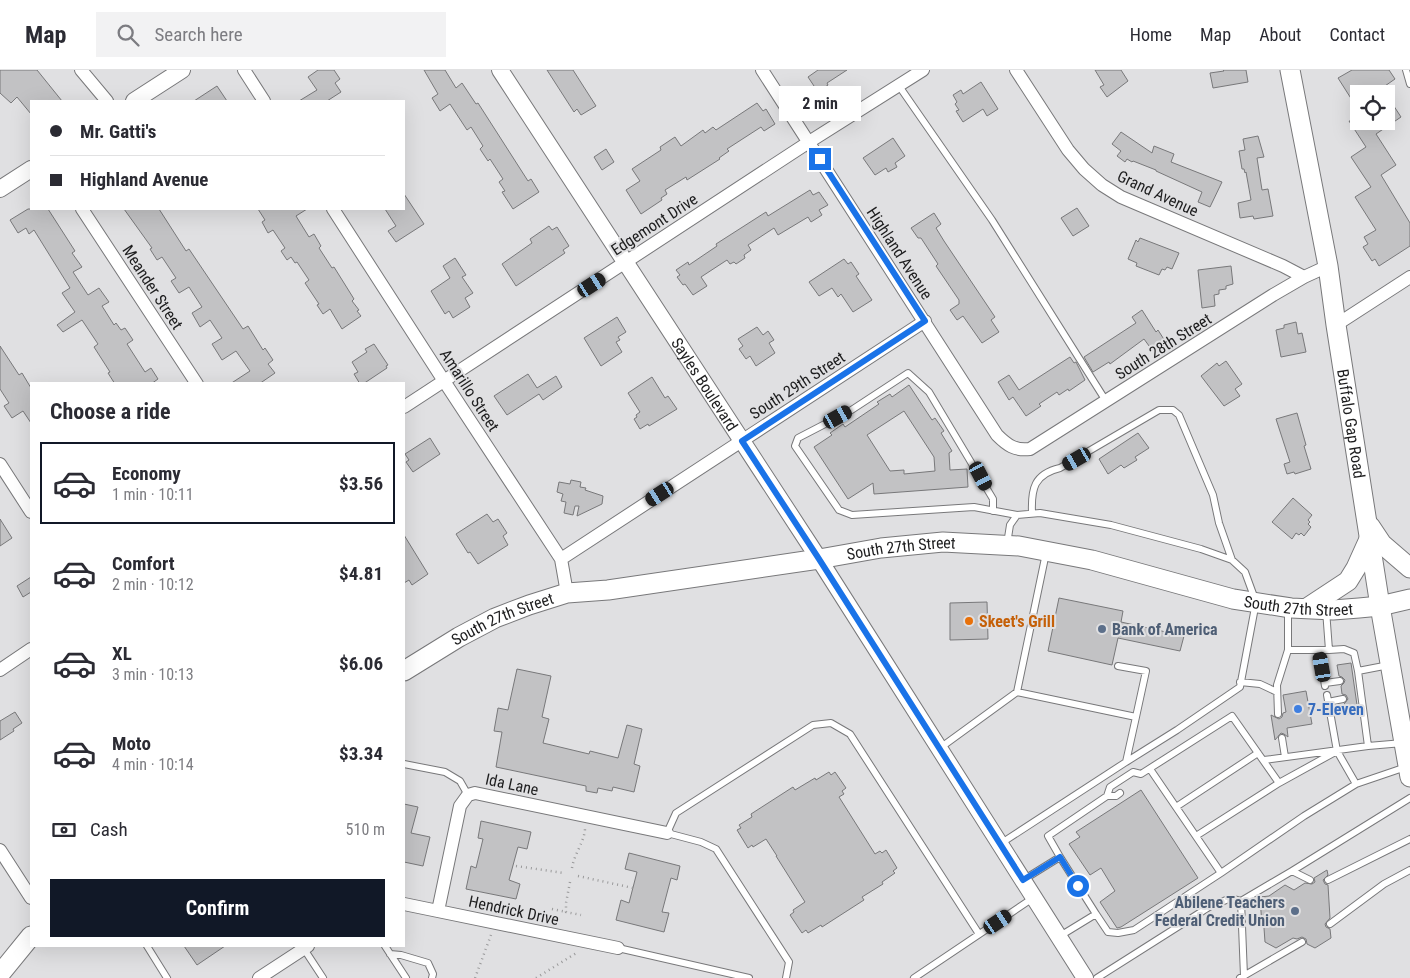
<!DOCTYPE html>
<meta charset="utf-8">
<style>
body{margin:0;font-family:"Roboto Condensed",sans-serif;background:#f2f2f3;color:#2b2b33;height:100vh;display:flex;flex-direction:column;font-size:19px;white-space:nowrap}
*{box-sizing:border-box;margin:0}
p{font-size:16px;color:#7c7c81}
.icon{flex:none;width:28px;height:28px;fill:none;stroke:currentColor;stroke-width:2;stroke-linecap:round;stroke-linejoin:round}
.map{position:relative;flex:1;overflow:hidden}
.sheet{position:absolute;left:30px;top:312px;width:375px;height:565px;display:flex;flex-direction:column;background:#fff;border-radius:0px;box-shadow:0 5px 20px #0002}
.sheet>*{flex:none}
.hud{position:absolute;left:30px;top:30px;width:375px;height:110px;border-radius:0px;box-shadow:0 5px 20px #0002;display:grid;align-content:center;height:110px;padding:0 20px;background:#fff}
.controls{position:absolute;left:1350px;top:15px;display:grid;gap:10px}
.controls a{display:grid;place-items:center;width:45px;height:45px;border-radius:0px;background:#fff;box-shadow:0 5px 20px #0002;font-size:25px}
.end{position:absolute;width:22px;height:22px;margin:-11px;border:6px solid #1a73e8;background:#fff;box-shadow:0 0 0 2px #fff}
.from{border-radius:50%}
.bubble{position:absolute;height:35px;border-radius:0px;background:#fff;box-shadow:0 5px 20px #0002;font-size:16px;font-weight:700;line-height:35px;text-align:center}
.car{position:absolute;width:15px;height:30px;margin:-15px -8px;border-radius:6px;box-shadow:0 0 4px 1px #0007;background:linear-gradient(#222 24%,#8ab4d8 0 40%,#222 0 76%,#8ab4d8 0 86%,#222 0)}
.hud b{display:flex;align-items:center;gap:18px;height:48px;font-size:19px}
.hud b+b{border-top:1px solid #e1e1e2}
.hud i{width:12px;height:12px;background:#2b2b33}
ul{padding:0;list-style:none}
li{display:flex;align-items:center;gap:15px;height:82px;margin:0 10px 8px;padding:0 10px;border:2px solid transparent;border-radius:0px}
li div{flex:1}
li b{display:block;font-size:19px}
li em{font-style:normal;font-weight:700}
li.current{border-color:#111827}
li>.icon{width:45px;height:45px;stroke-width:1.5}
h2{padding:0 20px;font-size:22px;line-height:60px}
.pay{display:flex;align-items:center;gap:12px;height:55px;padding:0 20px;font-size:19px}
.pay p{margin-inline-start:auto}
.cta{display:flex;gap:10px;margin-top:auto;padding:10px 20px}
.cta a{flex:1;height:58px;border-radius:0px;background:#111827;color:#fff;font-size:20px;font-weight:700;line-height:58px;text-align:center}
header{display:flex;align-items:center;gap:30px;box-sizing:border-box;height:70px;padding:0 25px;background:#fff;border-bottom:1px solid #e1e1e2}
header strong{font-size:24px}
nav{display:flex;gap:28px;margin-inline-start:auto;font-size:18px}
.search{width:350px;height:45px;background:#f2f2f3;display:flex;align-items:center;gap:12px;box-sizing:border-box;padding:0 18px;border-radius:0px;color:#7c7c81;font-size:19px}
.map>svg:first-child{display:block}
.building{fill:#c2c2c4;stroke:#78787a;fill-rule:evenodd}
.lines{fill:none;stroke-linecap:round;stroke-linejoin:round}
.service-casing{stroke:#78787a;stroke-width:8}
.minor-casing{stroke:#78787a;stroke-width:14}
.tertiary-casing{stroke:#78787a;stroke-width:18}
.secondary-casing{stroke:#78787a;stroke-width:21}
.path{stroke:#99999a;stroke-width:2.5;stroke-dasharray:1 4;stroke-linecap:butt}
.service{stroke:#fff;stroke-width:6}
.minor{stroke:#fff;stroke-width:12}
.tertiary{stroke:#fff;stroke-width:16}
.secondary{stroke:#fff;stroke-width:19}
.route{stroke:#1a73e8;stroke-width:6}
.food-dot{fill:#e8710a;stroke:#e0e0e2;stroke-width:2}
.service-dot{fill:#5c6f8a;stroke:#e0e0e2;stroke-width:2}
.shop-dot{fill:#3f7fe0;stroke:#e0e0e2;stroke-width:2}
.labels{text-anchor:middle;stroke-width:4;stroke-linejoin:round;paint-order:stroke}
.street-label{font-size:16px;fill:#1d1d1e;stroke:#e0e0e2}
.food-label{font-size:16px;font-weight:bold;fill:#c56008;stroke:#e0e0e2;text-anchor:start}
.service-label{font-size:16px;font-weight:bold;fill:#4e5e75;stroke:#e0e0e2;text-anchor:start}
.shop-label{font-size:16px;font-weight:bold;fill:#366cbe;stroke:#e0e0e2;text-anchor:start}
</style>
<header>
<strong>Map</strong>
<div class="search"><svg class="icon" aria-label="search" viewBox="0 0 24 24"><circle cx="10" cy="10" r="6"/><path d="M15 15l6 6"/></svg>Search here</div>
<nav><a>Home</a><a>Map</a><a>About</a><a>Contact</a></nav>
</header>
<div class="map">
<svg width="1410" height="908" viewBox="0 0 1410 908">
<rect width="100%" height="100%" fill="#e0e0e2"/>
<path class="building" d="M0,0H37L62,31H31V44L17,27L11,33L0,23Z
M318,0H334L340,9L335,13L341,22L327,31H299L317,20L308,7Z
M424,0H445L456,18L462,13L476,34L478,33L528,111L531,109L539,122L513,139L502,122L505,121L499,112L503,109L490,89L488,91L480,79L483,76L471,57L467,60L450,34L440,41L432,28L438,24Z
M547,0H573L596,36L581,45L577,39L574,42Z
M818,0H847L827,13L828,15L818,22L808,7Z
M1095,0H1121L1128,11L1107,27L1100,17L1104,15Z
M1223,0H1246L1248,12L1213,18L1210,3L1224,1Z
M1352,0H1389L1395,9L1382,18L1386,24H1359V41L1338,8Z
M981,12L998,39L987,46L983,39L963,52L956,41L959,40L955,34L957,32L953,25L961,20L963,24Z
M217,16L227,31H194Z
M1386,24L1401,47L1376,64L1396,95L1381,105L1410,153V176L1379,196L1375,189L1372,191L1363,177L1368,174L1364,167L1376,160L1355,127L1371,117L1351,87L1366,77L1349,51H1386Z
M757,33L763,41L766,39L775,54L764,61L761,57L727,79L729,81L719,88L720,89L687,110L686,107L665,120L667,124L661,128L662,130L641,144L626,120L640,111L632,99L661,80L660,77L675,67L681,76L703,60L705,63L713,57L716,60Z
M1121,62L1152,83L1154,76L1174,84L1171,92L1222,112L1210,137L1198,132L1202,122L1156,101V100L1133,91L1132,92L1127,89L1125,92L1117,86L1121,81L1112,74Z
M1258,66L1264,87L1257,88L1262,120L1268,119L1273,146L1254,149L1253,146L1240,148L1238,133L1251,130L1246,102L1245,103L1244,99H1242L1239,81L1245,80L1243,69Z
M893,68L905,86L895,93L897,97L888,102L886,98L875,105L863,88Z
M606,79L614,92L602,100L594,87Z
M810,120L813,125L819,122L828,135L819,140L822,145L811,152L808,147L778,165L774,158L748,175L751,180L744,185L745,188L736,194L734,192L730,194L727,190L701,207L707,216L693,225L685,214L683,215L677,207L680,205L676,200L688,192L689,195L717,176L716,174L766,142L768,146Z
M404,124L424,154L396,172L388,161L396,156L385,139H404Z
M1077,138L1089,156L1073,166L1061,148Z
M28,139H48L75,181L72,183L82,197L73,202L88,225L99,218L109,232L102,236L114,255L116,253L121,260L125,258L133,270L127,274L145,302L151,298L158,309L151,314H115L108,303L110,302L94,277L98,274L82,250L63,262L57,255L75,242L62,223L70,218L34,160L29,164L26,158L18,163L10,150Z
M124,139H159L186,181L189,179L243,259L248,256L263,280L265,278L273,290L268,294L275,303L259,314H230L250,301L236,281L222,290L212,274L222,268L210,250L200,257L192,243L202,237L189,217L179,223L171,211L176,208L162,187L157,190L150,179L152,178Z
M258,139H307L296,146L309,167L314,164L321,176L319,178L332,198L334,197L354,229L352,231L359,240L357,241L361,246L342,259L330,239L323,244L317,235L319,234L305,213L309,210L297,192L295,193L291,187L287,190L281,181L285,178L273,160L268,163L262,152L265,150Z
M934,143L941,154L936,158L944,171L995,247L991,250L999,262L982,273L963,246L957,250L950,240L959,234V230L936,196L938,194L921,168H918L911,158Z
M549,156L552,160L557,157L569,176L563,180L565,183L516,216L502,194L532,173L530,169Z
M1140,168L1179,183L1172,199L1167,197L1165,200L1162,199L1159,205L1136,196L1137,193L1128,189L1136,170L1138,172Z
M455,188L466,205L462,207L473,223L465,228L470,237L453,248L449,241L445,244L431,221L450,208L443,196Z
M844,189L848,194L851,192L859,204L856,206L872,230L853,242L841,224L838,227L832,218L819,226L809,212Z
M1231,196L1233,214L1226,216V219L1219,220V224L1214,225L1215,236L1202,238L1198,200Z
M1142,240L1156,262L1158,260L1165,271L1152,280L1144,269L1110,294L1109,292L1093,302L1084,287L1136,253L1132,247Z
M617,247L626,262L618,267L620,270L616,272L622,282L601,296L584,268Z
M1296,252L1298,264L1302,263L1306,282L1281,287L1276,260L1284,258V255Z
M757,257L763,265L768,261L774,270L769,273L775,283L756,296L750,286L746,289L739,279L743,276L738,269Z
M374,274L388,295L386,296L387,298L363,314H360L354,304L358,302L352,292L367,282L365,279Z
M0,276L19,305L22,303L31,318V353L23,341L12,348L4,336L9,333L0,319Z
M1070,287L1074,293L1076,292L1085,310L1069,321L1068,319L1059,325L1057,322L1039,334L1041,336L1026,346L1013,327L1009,330L998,312L1009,305L1019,320Z
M1226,291L1242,314L1235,319L1240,326L1224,336L1201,306L1217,293L1219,296Z
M528,304L537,318L556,306L562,317L543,330L539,324L507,345L494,326Z
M652,307L665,328L668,326L677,339L649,356L648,354L640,359L634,349L637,347L636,345L640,342L628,323Z
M909,315L932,350L935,348L944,361L941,363L952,381L949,383L950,400L967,399L968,417L874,424L873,413L848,429L814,377L832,365L830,363L843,354L845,357L879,334L877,332L890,324L892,327ZM904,341L934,387L935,401L904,404V400L890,401L867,365Z
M1297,343L1306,375L1304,376L1311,399L1295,404L1294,402L1287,404L1284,394L1290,392L1276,349Z
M1138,363L1149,378L1135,387L1137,390L1124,398L1121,395L1108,404L1099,389Z
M430,368L440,384L413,402L406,392L409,390L405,384Z
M571,410L581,412L580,417L586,418L585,420L603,426L602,434L577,446L579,436H575L573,445L564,443L566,432L561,431L563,424L557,422L559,412L570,414Z
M1293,428L1312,445L1308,450L1310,452L1308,454L1311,457L1304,466L1301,463L1299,465L1296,463L1292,469L1272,452Z
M487,444L493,452L498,449L507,463L503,466L508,475L478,494L470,482L468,483L456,464Z
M0,449L12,468L0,476Z
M404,465L428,504L412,515L409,510L404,513Z
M31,507V522L23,527L17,516Z
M1059,528L1123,541L1121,552L1184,566L1180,581L1118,568L1112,595L1048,581Z
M987,532L988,569L950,570V533Z
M1351,593L1358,642L1346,645L1344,634L1348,629L1346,625L1342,624L1341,616L1344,613L1345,610L1342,607L1339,606L1337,595Z
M517,599L551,606L542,647L549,649L543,673L589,684L590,681L618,688L627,655L642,659L634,694L640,696L634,722L613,717L612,721L598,718L597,723L586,721V716L496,697L502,662L494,661L498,638L508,640Z
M1306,621L1312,654L1287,658L1288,667L1284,664L1281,663L1275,670L1271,645L1279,649L1282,647L1283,643L1286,642L1283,625Z
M15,642L22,653L13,659L14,661L0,670V651Z
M829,702L831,705L835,702L846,718L842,721L844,724L839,727L875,784L880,781L882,783L886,780L897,798L893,801L895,803L882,812L883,814L862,827L864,830L822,857L821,855L808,863L806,860L802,863L790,845L794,842L793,840L805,832L776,786H777L766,769L753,777L752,775L748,778L737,760L741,758L739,755L752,747L751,744L793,717L795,720L815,708L816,710Z
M1141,720L1198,808L1121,857L1117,858L1100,832L1115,821L1101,798L1090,805L1069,774L1080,767L1076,762Z
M404,734L418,737L411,763L430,767L423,796L404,792Z
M481,751L531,762L527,779L518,777L509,810L520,814L516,829L466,819L471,796L476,798L483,769L478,768Z
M629,783L680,796L677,810L671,808L662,842L669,843L664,862L616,850L621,830L629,833L637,802L625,799Z
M1327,800L1328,805L1323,810L1325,814L1328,815L1330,848L1325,854L1326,857L1330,859L1331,868L1315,878L1307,874L1306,869L1302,867L1297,869L1293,868L1276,878L1265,872L1264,858L1262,856L1260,827L1269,826L1285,815L1294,820L1305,813L1312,814L1315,812L1314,808Z
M184,876H225L197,895Z"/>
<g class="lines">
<defs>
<path id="service" d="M1406,0L1410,14
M899,16L992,150L1106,331
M993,441V429L929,322L908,303L850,341L798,368L795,376L839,440L852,445L974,437L1017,445
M1032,443C1031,419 1034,404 1060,398L1159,340H1173L1179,345L1213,425L1219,453L1232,490
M1007,474L1010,455L1017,445L1040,443L1111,455L1201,479L1232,490L1245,502L1256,532L1240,617L1177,660L1126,692
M1288,540V580H1329L1326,540
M1319,580L1325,616
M1329,580L1344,579L1354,583L1358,601
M1389,595L1358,601L1368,676L1403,673
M1118,596L1146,601L1136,647
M1240,612L1260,614L1277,622
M1325,613L1340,611
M1328,632L1343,629
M1278,644L1277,615L1288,580
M1282,668L1285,687
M940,678L1017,622L1046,483
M1264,690L1368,676
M404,694L445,702L460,711L468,725
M1356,714L1406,697
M1107,726H1116L1120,723
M1176,737L1258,683
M1196,766L1279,713L1337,681
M1000,774L1126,692L1136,647L1017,622
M1060,787L1048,766L1107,726L1110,717L1133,702L1141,704L1232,646L1279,713
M1221,803L1304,746L1356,714L1337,681L1327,625
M1023,810L1060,787L1096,844L1060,866
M1310,810L1292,801L1410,728
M1328,810L1410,769
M1096,844L1108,862L1118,863L1134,860L1221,803L1150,699
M1330,854L1384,814L1410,800
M147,876L167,908
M385,876L406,908
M618,878L749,908
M304,879L323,908
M390,884L401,885L428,893L433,904L432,908
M1244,906L1241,831L1292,801
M786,908L789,892L716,779L701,772L667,763L676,743L813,655L831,653L850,664L979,864
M914,908L1033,828
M1097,908L1209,837L1231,828L1241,831
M1240,908L1302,872"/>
<path id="minor" d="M81,0L107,31
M244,0L264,31
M762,0L997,365C1007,375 1015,381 1030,379L1273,225L1304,207L1328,196
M1016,0L1068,80L1084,99L1102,115L1121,127L1283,196L1304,207
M82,139L197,314
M333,139L444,311L561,489L567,523
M1336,255L1410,207
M404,337L809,72L923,0
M0,394L31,442
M561,489L925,251
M0,600L31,579
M0,780L31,828
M404,834L618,878
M438,841L460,736L468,725L475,723L667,763
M259,908L308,876"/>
<g id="tertiary">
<path id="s1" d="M500,0L819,489L1085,908"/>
<path d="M134,31L182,0"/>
<path d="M0,119L31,99"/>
</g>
<g id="secondary">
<path id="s2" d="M1290,0L1328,196L1336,255L1380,536L1410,707"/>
<path d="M1370,456L1382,474L1410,498"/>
<path d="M1307,538L1348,511L1356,498L1370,467"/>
<path id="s3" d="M404,601L459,567L495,548L529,535L567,523L608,520L819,489L881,478L943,472L1019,476L1092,490L1233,529L1291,538L1333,540L1359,538L1380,536L1410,529"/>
<path d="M0,904L31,866"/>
</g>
</defs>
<use href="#service" class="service-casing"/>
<use href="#minor" class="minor-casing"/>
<use href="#tertiary" class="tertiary-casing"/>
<use href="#secondary" class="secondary-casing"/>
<path class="path" d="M516,796L564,803
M572,798C574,784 584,773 585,759
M578,806L633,818
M570,812L566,833V842L581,845
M552,839L566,842
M475,908L491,865
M536,908L578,882"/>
<use href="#service" class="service"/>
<use href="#minor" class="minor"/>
<use href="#tertiary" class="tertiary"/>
<use href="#secondary" class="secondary"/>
</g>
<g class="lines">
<path class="route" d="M820,89L925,251L742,371L819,489L1023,810L1060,787L1078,816"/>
</g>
<circle class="food-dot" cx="969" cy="551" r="5"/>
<g class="service-dot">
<circle cx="1102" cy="559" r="5"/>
<circle cx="1295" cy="841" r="5"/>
</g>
<circle class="shop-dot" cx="1298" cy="639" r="5"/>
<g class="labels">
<g class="street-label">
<text transform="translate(1158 123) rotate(25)" y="6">Grand Avenue</text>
<text transform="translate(654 154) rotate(-33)" y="6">Edgemont Drive</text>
<text transform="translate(900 183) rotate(57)" y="6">Highland Avenue</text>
<text transform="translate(153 217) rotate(57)" y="6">Meander Street</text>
<text transform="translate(1163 276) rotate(-32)" y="6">South 28th Street</text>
<text dy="6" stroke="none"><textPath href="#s1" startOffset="375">Sayles Boulevard</textPath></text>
<text transform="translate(797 315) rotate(-33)" y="6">South 29th Street</text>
<text transform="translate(470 320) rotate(57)" y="6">Amarillo Street</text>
<text dy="6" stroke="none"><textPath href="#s2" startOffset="359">Buffalo Gap Road</textPath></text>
<text dy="6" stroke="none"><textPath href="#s3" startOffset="519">South 27th Street</textPath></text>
<text dy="6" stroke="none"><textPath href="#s3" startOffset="924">South 27th Street</textPath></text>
<text dy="6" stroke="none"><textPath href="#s3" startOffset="112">South 27th Street</textPath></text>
<text transform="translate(512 714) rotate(12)" y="6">Ida Lane</text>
<text transform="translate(514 840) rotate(12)" y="6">Hendrick Drive</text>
</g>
<g class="food-label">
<text x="979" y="557">Skeet's Grill</text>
</g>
<g class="service-label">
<text x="1112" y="565">Bank of America</text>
<text x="1285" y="838" text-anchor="end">Abilene Teachers<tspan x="1285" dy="18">Federal Credit Union</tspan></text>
</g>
<g class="shop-label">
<text x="1308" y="645">7-Eleven</text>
</g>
</g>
</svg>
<div class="controls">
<a><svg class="icon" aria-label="locate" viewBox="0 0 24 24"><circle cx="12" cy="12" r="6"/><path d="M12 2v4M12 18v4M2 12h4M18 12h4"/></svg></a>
</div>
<i class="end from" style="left:1078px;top:816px"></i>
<i class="end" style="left:820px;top:89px"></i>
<div class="bubble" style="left:779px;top:16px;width:82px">2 min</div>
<i class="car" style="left:592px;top:215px;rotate:57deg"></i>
<i class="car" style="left:838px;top:347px;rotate:61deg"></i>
<i class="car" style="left:1077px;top:389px;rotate:240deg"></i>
<i class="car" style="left:981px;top:406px;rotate:152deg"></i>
<i class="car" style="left:660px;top:424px;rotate:237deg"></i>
<i class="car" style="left:1322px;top:597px;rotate:350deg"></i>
<i class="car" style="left:998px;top:852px;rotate:56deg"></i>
<div class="hud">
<b><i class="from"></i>Mr. Gatti's</b>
<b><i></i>Highland Avenue</b>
</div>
<section class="sheet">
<h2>Choose a ride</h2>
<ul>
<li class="current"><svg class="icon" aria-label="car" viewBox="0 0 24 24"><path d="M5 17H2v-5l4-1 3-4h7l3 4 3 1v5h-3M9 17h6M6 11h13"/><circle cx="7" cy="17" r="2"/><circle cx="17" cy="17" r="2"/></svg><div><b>Economy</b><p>1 min · 10:11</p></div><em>$3.56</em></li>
<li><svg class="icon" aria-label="car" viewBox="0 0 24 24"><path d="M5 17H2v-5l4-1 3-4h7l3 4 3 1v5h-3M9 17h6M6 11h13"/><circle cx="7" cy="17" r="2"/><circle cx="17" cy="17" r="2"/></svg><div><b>Comfort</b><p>2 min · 10:12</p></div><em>$4.81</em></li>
<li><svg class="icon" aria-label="car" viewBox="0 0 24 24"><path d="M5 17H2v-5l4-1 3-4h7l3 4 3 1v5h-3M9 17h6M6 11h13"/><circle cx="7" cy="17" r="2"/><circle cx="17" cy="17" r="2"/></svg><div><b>XL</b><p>3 min · 10:13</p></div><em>$6.06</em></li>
<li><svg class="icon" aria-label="car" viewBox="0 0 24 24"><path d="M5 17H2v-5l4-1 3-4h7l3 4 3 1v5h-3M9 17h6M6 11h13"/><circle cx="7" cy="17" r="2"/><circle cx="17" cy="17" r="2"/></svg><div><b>Moto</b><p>4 min · 10:14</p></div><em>$3.34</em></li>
</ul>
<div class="pay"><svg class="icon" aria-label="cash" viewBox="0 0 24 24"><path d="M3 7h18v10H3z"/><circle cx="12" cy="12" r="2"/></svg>Cash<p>510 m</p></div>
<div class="cta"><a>Confirm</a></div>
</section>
</div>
